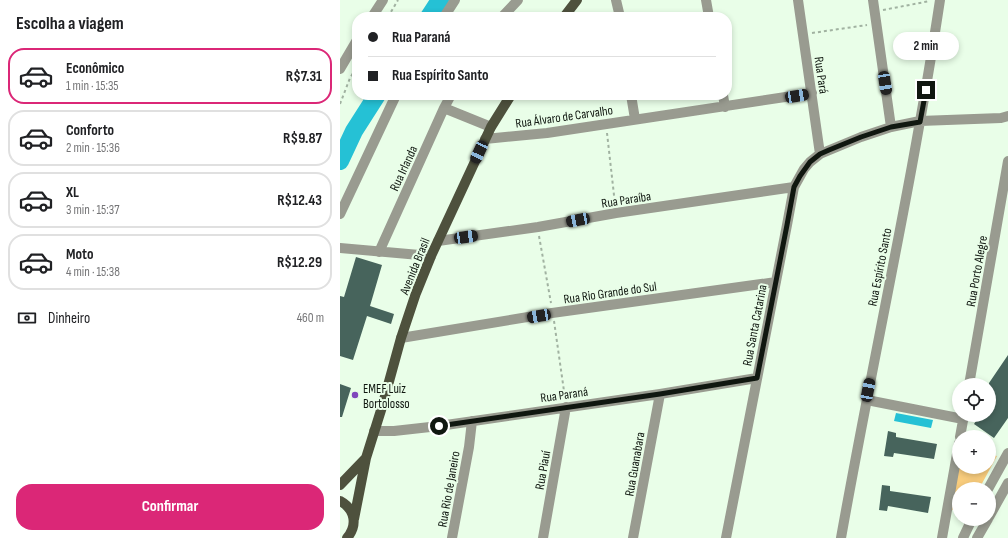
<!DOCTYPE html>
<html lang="pt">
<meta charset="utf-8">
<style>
body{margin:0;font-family:"Sofia Sans Condensed",sans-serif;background:#f2f2f2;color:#202124;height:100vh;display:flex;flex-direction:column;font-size:15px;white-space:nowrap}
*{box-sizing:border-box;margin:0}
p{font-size:13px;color:#757577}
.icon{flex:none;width:22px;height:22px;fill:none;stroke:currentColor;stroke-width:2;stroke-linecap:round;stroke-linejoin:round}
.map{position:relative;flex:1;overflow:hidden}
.sheet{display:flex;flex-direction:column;background:#fff;width:340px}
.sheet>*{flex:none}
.guide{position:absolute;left:12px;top:12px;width:380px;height:88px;border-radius:16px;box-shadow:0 2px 6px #0003;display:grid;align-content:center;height:88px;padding:0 16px;background:#fff}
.controls{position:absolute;left:612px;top:378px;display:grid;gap:8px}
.controls a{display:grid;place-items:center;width:44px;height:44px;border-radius:50%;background:#fff;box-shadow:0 2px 6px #0003;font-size:20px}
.end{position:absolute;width:18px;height:18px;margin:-9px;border:5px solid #101710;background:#fff;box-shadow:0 0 0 2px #fff}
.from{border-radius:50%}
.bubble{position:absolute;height:28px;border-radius:14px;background:#fff;box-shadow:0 2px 6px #0003;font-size:13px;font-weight:700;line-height:28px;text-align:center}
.car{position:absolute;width:12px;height:24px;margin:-12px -6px;border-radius:5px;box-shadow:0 0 3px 1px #0007;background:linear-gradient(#222 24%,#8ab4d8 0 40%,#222 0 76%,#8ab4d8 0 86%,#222 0)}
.guide b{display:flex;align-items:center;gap:14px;height:38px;font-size:15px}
.guide b+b{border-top:1px solid #e0e0e0}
.guide i{width:10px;height:10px;background:#202124}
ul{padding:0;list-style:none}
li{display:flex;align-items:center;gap:12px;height:56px;margin:0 8px 6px;padding:0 8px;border:2px solid #e0e0e0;border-radius:16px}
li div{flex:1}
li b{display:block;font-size:15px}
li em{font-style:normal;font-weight:700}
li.current{border-color:#db2777}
li>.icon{width:36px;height:36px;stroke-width:1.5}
h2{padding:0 16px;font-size:18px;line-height:48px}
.pay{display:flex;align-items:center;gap:10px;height:44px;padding:0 16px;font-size:15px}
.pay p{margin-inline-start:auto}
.action{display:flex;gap:8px;margin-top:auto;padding:8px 16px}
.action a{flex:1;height:46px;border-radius:16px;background:#db2777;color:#fff;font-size:16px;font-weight:700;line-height:46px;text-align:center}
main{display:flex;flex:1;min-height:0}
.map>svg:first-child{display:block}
.green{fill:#f9cd7d}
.water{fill:#25c1d5}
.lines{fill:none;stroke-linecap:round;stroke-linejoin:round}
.river{stroke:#25c1d5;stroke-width:18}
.building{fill:#47645c}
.path{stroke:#a1b2a1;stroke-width:2;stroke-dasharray:3 3;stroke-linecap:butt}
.minor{stroke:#999b90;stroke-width:10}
.major{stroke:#4e513d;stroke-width:10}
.route{stroke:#101710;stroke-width:5}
.poi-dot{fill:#8046bc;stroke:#e9fee8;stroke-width:1.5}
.labels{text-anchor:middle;stroke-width:4;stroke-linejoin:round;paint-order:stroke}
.street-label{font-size:13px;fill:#101710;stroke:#e9fee8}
.poi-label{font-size:13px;fill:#101710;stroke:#e9fee8;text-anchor:start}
</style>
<main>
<section class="sheet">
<h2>Escolha a viagem</h2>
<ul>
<li class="current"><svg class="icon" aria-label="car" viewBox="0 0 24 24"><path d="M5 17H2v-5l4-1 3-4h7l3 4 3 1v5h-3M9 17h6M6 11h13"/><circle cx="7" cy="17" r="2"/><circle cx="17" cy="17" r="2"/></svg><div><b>Econômico</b><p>1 min · 15:35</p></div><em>R$7.31</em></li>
<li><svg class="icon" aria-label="car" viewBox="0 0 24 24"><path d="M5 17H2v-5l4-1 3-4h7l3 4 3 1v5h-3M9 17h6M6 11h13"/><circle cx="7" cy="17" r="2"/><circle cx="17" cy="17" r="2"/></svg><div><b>Conforto</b><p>2 min · 15:36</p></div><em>R$9.87</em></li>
<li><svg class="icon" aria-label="car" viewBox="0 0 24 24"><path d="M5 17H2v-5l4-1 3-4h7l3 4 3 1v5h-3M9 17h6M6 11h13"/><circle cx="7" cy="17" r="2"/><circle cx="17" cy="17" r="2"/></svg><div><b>XL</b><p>3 min · 15:37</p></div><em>R$12.43</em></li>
<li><svg class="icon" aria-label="car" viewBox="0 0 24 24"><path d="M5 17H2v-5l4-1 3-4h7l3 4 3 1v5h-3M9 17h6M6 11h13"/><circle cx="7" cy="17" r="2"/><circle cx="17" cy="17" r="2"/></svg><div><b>Moto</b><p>4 min · 15:38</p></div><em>R$12.29</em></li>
</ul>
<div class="pay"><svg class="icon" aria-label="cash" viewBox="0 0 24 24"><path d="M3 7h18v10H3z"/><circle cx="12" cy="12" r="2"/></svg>Dinheiro<p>460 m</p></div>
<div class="action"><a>Confirmar</a></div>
</section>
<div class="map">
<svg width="668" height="538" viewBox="0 0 668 538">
<rect width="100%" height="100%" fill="#e9fee8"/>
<path class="green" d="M649,454L657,456L639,489H619V512L610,509L619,467H649Z"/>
<path class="water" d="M556,413L593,420L591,428L554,421Z"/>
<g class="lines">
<path class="river" d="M89,17L100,0
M0,161L14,131L37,95"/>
</g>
<path class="building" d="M16,257L42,265L30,306L54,314L51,324L27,316L13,360L0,356V296L4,297Z
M668,355V418L654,438L634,424L640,415H649V402L652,397L649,395V383Z
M0,384L11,388L2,417H0Z
M548,431L556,433V437L597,444L594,459L554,453L553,457L544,456Z
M542,485L550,486V491L591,497L588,513L548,506L547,511L539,510Z"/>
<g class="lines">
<path class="path" d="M543,10L590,1
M48,17L58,0
M472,33L527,25
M0,104L10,78L17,67
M267,133L275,204
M199,236L211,303
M214,321L225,398"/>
<path class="minor" d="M276,0L280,17
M366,0L369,17
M458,0L480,154
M533,0L551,127
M32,17L43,0
M104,17L115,0
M162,17L178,0
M0,69L17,40
M291,95L295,119
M383,95L385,107
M104,108L151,127
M145,139L207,133L472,93
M0,214L56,95
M98,241L198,227L276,213L454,187
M0,248L91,256
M39,252L104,108L111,95
M61,338L212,313L436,282
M629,385L668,161
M527,400L623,419
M34,431H54L99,426L320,394L417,378
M620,437L624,415
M648,489L668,453
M649,517L668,483
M112,538L129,447L132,421
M203,538L226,407
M293,538L320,394
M386,538L447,225L454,187L464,169L470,162L480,154L521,137L551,127L580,121L661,118L668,116
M501,538C533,358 573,180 600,0
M602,538L619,443
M623,538L632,519
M637,538L648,519"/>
<path class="major" d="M224,17L237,0
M0,485L26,458
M0,501C15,509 18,525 7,538
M14,519L26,458L42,407L61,338L76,293L91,256L151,127L171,95"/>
</g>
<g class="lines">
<path class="route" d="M99,426L320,394L417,378L447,225L454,187L460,176L470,162L480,154L489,150L521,137L551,127L580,122L586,90"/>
</g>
<circle class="poi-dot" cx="15" cy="395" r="4"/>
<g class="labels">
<g class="street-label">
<text transform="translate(482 75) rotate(82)" y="5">Rua Pará</text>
<text transform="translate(224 116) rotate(-8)" y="5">Rua Álvaro de Carvalho</text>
<text transform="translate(63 168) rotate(-65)" y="5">Rua Irlanda</text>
<text transform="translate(286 199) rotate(-9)" y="5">Rua Paraíba</text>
<text transform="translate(74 266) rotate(-68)" y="5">Avenida Brasil</text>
<text transform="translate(539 267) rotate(-79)" y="5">Rua Espírito Santo</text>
<text transform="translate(636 271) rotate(-80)" y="5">Rua Porto Alegre</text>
<text transform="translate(270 292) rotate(-8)" y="5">Rua Rio Grande do Sul</text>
<text transform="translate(414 325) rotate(-79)" y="5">Rua Santa Catarina</text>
<text transform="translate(224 394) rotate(-8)" y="5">Rua Paraná</text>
<text transform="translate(294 464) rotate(-80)" y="5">Rua Guanabara</text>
<text transform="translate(202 470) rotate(-80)" y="5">Rua Piauí</text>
<text transform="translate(108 489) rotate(-80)" y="5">Rua Rio de Janeiro</text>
</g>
<g class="poi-label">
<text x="23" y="393">EMEF Luiz<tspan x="23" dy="15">Bortolosso</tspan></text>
</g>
</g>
</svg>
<div class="controls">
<a><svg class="icon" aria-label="locate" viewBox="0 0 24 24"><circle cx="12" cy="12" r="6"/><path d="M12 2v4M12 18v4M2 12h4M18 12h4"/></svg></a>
<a>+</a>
<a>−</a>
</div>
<i class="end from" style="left:99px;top:426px"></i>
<i class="end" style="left:586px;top:90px"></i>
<div class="bubble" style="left:553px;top:32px;width:66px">2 min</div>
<i class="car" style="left:545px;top:83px;rotate:171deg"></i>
<i class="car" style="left:457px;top:96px;rotate:81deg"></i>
<i class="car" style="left:139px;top:152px;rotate:205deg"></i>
<i class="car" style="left:238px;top:220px;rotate:259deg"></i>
<i class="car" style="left:126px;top:237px;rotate:82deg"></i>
<i class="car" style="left:199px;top:316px;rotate:260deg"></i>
<i class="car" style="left:528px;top:390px;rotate:11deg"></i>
<div class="guide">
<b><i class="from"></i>Rua Paraná</b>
<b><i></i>Rua Espírito Santo</b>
</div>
</div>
</main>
